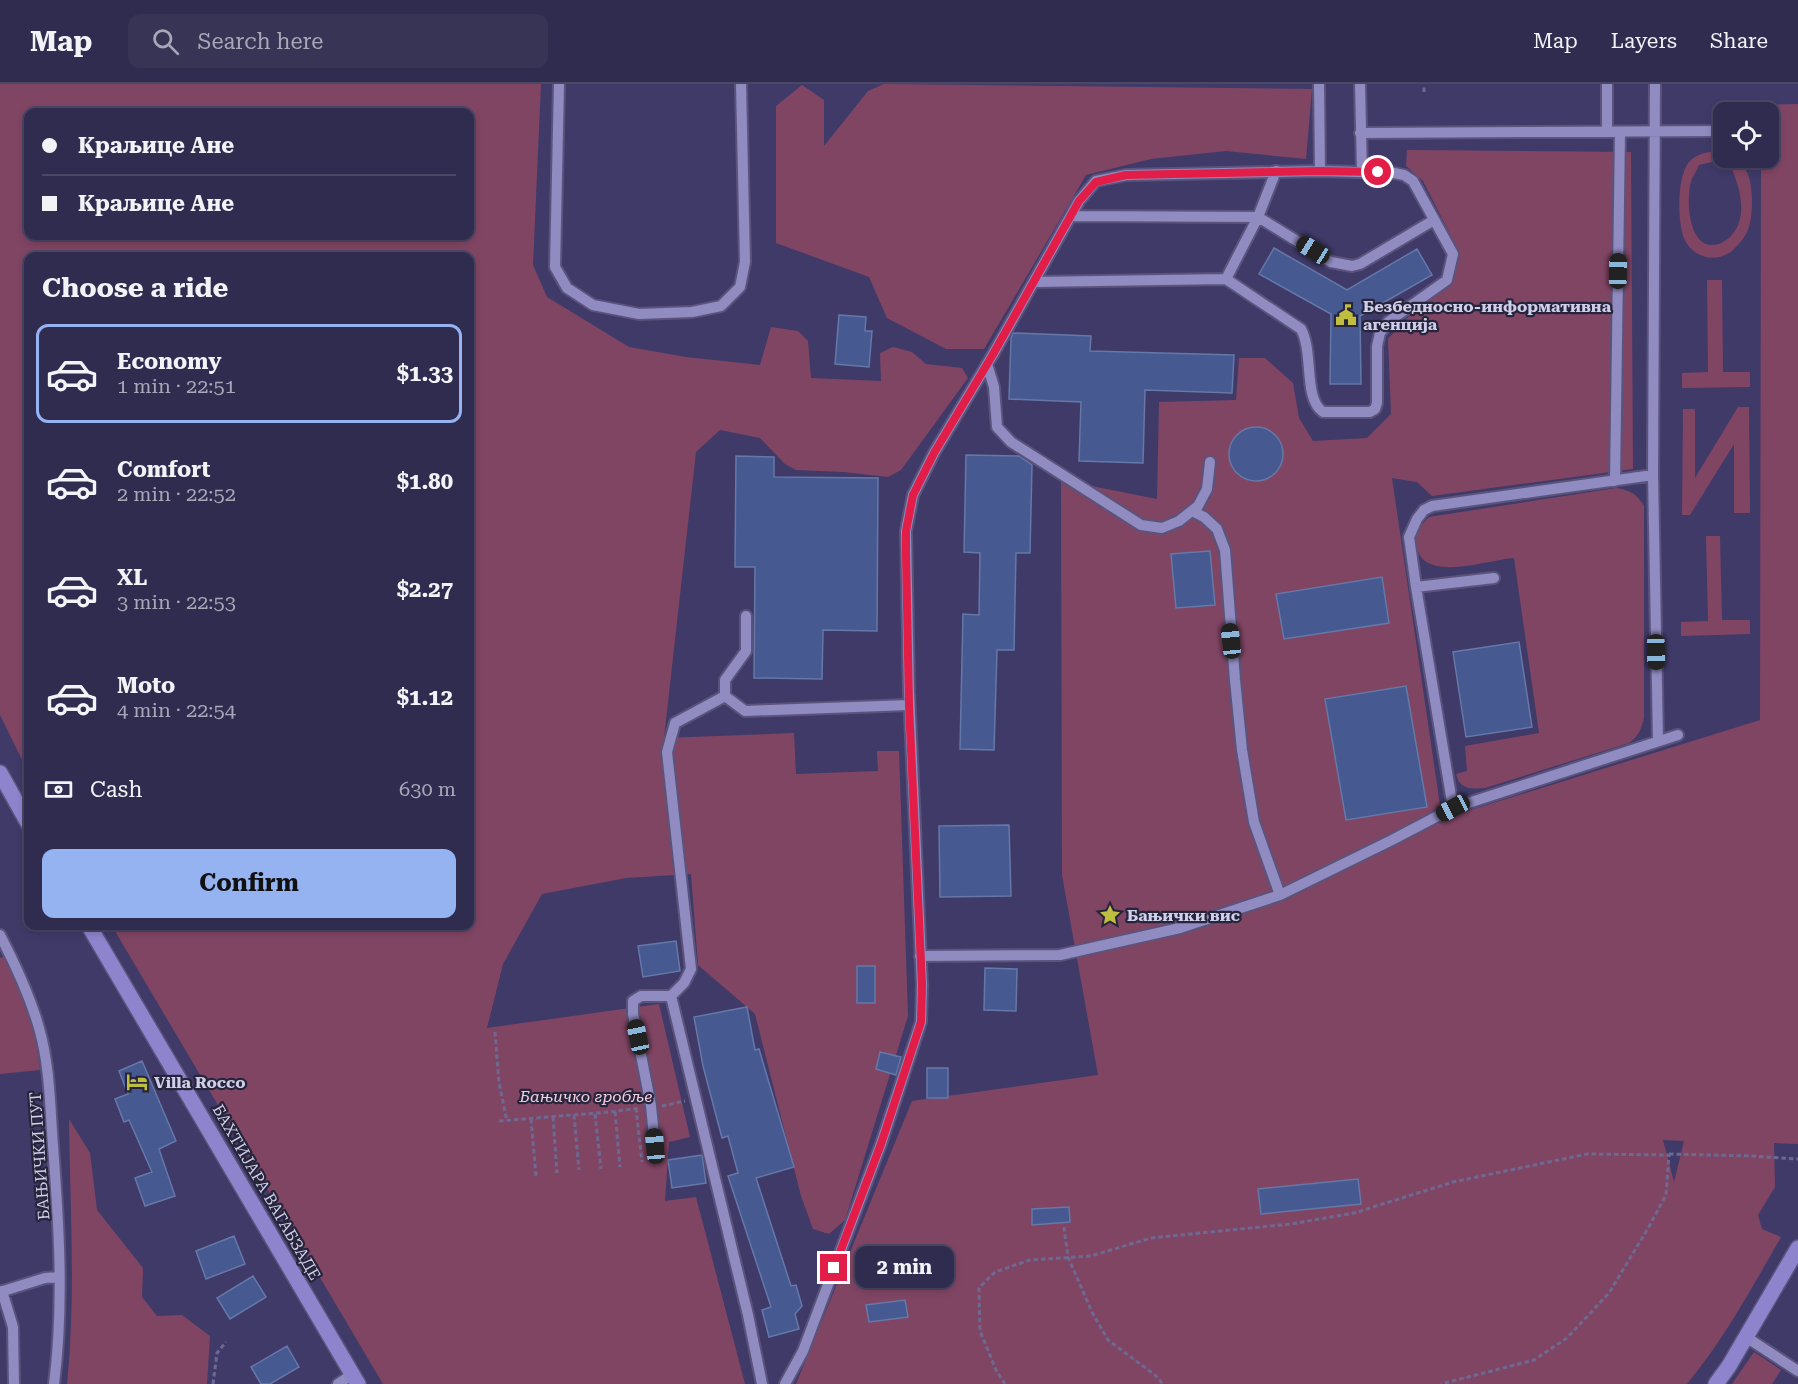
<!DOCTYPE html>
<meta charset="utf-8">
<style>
body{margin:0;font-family:"Roboto Serif",serif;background:#383456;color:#f1f3f6;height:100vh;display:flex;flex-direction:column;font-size:22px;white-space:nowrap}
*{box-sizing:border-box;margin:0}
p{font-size:20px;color:#a8a7b7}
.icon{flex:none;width:33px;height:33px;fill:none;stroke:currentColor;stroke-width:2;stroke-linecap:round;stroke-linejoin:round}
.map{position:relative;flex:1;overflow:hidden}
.details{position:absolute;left:24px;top:168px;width:450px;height:678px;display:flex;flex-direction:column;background:#302c4f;border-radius:12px;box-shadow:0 3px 9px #0003,0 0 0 2px #4b4866}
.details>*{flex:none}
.top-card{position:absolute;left:24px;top:24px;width:450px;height:132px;border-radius:12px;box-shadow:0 3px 9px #0003,0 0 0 2px #4b4866;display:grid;align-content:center;height:132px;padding:0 18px;background:#302c4f}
.buttons{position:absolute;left:1713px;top:18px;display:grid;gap:12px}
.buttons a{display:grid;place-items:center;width:66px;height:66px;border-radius:12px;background:#302c4f;box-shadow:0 3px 9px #0003,0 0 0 2px #4b4866;font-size:30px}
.end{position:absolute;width:27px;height:27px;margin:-14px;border:8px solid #e11d48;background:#fff;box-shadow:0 0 0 3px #fff}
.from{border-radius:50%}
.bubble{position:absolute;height:42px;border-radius:12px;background:#302c4f;box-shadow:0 3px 9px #0003,0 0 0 2px #4b4866;font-size:20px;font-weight:700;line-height:42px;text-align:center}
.car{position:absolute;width:18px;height:36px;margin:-18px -9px;border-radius:8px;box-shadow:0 0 4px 2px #0007;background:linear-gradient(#222 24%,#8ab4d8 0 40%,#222 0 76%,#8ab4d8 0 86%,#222 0)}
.top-card b{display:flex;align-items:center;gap:21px;height:57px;font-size:22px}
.top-card b+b{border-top:2px solid #4b4866}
.top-card i{width:15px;height:15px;background:#f1f3f6}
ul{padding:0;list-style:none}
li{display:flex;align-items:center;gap:18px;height:99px;margin:0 12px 9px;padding:0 6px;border:3px solid transparent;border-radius:12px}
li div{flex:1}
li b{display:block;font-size:22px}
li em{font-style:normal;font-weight:700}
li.on{border-color:#95b2f1}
li>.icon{width:54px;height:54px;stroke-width:1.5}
h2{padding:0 18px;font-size:27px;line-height:72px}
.pay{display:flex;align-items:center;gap:15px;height:66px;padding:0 18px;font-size:22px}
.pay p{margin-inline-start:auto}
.primary-button{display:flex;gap:12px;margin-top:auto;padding:12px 18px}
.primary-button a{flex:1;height:69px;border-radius:12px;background:#95b2f1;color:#111;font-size:24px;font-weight:700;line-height:69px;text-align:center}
header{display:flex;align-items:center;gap:36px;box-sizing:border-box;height:84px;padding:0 30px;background:#302c4f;border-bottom:2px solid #4b4866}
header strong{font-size:28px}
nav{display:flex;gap:33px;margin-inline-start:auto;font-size:21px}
.search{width:420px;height:54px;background:#383456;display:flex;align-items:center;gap:15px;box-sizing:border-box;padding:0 21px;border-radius:12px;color:#a8a7b7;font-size:22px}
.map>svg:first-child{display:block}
.green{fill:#814564;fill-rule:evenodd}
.building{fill:#465991;stroke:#6578a8;stroke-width:1.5}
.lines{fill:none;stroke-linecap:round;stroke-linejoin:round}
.minor-casing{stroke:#5a547c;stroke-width:14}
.major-casing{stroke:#5a547c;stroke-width:18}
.path{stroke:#6e6992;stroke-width:3;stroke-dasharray:4.5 3;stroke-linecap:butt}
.minor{stroke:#908bc0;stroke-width:10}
.major{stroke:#8e84ce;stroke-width:15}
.route{stroke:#e11d48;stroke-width:8}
.labels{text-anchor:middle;stroke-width:4.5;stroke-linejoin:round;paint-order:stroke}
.poi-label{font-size:16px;font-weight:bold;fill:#d0cfeb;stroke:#27253b;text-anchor:start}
.park-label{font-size:16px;font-style:italic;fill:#f4cddf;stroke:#27253b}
.street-label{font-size:16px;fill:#d0cfeb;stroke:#27253b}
</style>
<header>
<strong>Map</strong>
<div class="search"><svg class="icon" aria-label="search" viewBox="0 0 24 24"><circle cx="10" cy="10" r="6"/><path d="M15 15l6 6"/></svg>Search here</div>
<nav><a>Map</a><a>Layers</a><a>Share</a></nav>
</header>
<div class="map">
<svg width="1798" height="1300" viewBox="0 0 1798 1300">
<rect width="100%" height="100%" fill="#403a69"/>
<path class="green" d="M0,0H541L533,181L547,213L629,263L686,273L760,281L771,243L798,247L808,257L811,294L881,297L880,269L893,263L912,268L926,280L962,284L968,294L901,386L888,393L843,388L796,386L785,380L760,354L720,346L696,368L664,654L794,649L796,690L878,687L877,667H899L908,932L845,1136L829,1150L813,1145L801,1112L755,930L698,881L691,790L626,794L542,810L503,880L487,944L659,920L690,1053L669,1058L665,1117L696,1113L745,1300H383L112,842H470V172H28V688L0,631ZM28,28H470V152H28Z
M884,0L1312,5L1306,75L1226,67L1151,75L1086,91L984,265H946L887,234L869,193L776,159V22L802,1L824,16V62L868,7Z
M1798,20V1060L1774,1059L1775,1103L1758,1131L1762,1145L1781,1153C1752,1204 1724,1255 1687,1300H796L912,1017L1098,991L1062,791L1061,396L1157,415L1159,318L1236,316L1239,274H1265L1293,299L1299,334L1313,357L1367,354L1391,330L1388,255L1437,202L1459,168L1423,97L1406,82L1407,66L1631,68L1633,385L1432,412L1417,398L1392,394L1442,735L1760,636L1761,74H1768V28H1761V21ZM1663,1056L1684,1057L1674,1098Z
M1720,66L1723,68L1724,74H1736C1739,78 1744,83 1747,88C1753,102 1753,125 1750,139C1747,151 1742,157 1733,166C1717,180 1692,174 1684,154C1677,137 1677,90 1690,77C1698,69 1709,68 1720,66ZM1716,77L1731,83C1740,103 1749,135 1730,153C1725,157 1720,161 1713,161C1688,162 1686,115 1691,98C1692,93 1697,87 1699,81Z
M1707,196H1722L1723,288H1750V303L1682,304V289L1708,288Z
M1738,323H1749L1750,429H1734V360L1690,431H1682L1683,325H1695V394Z
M1616,404C1630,406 1637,410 1644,422V634C1641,645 1639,652 1629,659L1485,704C1471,705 1460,706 1456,690L1467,687L1465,662L1539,649L1514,474C1490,475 1427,499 1417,465C1412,452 1420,442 1429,433Z
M1706,452H1720L1722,536H1750V550L1681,552V538L1708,537Z
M6,872L34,943L40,986L0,990V874Z
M69,1035L90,1069L97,1126L143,1184L142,1213L157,1232L182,1231L210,1252L207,1300H67C76,1212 70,1123 69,1035Z
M1754,1268L1781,1286L1772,1300H1732Z"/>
<path class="building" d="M1274,164L1347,206L1417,165L1432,191L1360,232L1361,300H1330L1331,230L1259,190Z
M839,231L866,233L865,247H872L869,283L835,280Z
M1013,249L1091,252L1090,267L1234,271L1232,309L1145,306L1143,379L1079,377L1081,318L1009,315L1011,254Z
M1229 370a27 27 0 1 1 54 0a27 27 0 1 1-54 0Z
M966,371L1019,372L1032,381L1030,469H1016L1014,566H997L994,666L960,665L963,530L979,531L980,469L964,468Z
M736,372L774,373V393L878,394L877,547L823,546L822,595L754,594L755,483H735Z
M1210,467L1215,521L1176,524L1171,470Z
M1382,493L1389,539L1284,555L1276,510Z
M1519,558L1532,643L1466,653L1453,568Z
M1406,602L1427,723L1346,736L1325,615Z
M1009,741L1011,812L940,813L939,742Z
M676,857L680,887L643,893L638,862Z
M857,882H875V919H857Z
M985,884L1017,885L1016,927L984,926Z
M747,923L755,966L759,965L794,1083L756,1094L791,1202L796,1201L802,1222L795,1230L799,1245L769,1253L762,1226L771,1223L728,1092L738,1089L728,1052L722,1054L703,982L694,933Z
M880,968L901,973L896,991L876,985Z
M142,977L176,1057L159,1065L175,1112L145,1122L135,1094L152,1088L129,1036L124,1038L115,1015L128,1010L119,987Z
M927,984H948V1014H927Z
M702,1071L706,1099L672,1104L668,1076Z
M1358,1095L1361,1120L1261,1130L1258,1105Z
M1069,1123L1070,1138L1032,1141V1125Z
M234,1152L245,1180L206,1195L196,1167Z
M253,1192L266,1213L230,1235L217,1214Z
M905,1216L908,1233L869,1238L866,1221Z
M287,1262L299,1283L270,1300H261L251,1283Z"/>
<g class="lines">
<defs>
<path id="minor" d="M559,0L555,183L567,204L593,221L639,230L692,228L721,222L740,203L745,178L741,0
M1319,0L1320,87
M1360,0L1362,88
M1655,0L1653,391L1658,656
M1607,48V0
M1360,49L1724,47
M1071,132L1258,133L1331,178L1352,182L1360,180L1434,136
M1034,198L1226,195
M987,280L994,303L997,343L1011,358L1141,441L1162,444L1179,437L1198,422L1207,405L1210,378
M1653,391L1432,422L1424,426L1417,435L1409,453L1416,503L1453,724L1678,651
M1615,397L1620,48
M1192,427L1204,433L1217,445L1225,466L1235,596L1242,666L1254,738L1280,811
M1416,503L1494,494
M746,532V567L725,596V612L745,627L909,621
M0,851C15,880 30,912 39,944C50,982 50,1023 53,1062C59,1141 64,1221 54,1300
M920,872L1060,871L1180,844L1280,811L1392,756L1453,724
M671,912L748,1231L762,1300
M655,1062L651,1022L633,930V917L641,912H671L684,899L691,885L667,668L675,639L725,612
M2,1207L13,1243L14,1300
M0,1208L45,1194L59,1193
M1746,1253L1798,1287
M338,1300L353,1290
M785,1300L803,1267L881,1060L921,938L922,901L909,608L906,447L913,411L934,369L992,272L1079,117L1096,97L1126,91L1320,87L1394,89L1404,91L1413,97L1453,170L1447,196L1388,238L1380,249L1377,262V319L1375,325L1370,328H1323C1303,314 1314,269 1301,245L1226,195L1258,133L1276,87"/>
<path id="major" d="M0,689L28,739
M89,842L358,1300
M1716,1300L1729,1282L1798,1164"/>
</defs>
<use href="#minor" class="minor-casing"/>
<use href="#major" class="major-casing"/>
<path class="path" d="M1424,8V3
M495,948L499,999L507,1037
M662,1022L685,1017
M636,1024L642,1078
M615,1028L620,1083
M595,1030L601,1085
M574,1031L579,1086
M553,1033L557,1089
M531,1035L536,1092
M499,1037L609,1028L641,1024
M1669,1070L1752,1072L1798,1075
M1064,1143L1068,1173L1092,1228L1108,1256L1155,1291L1163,1300
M213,1300L217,1269L226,1258
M1005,1300L996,1286L980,1247L979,1204L995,1188L1030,1176L1091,1172L1151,1154L1291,1140L1354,1129L1453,1098L1587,1070L1669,1071L1666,1111L1647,1146L1609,1209L1567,1254L1534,1276L1441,1300"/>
<use href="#minor" class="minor"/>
<use href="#major" class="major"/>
</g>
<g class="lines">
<path class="route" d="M834,1184L881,1060L921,938L922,901L909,621L906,470V447L913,411L934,369L992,272L1079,117L1096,98L1126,91L1320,87L1378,88"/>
</g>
<defs>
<symbol id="civic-bare" viewBox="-9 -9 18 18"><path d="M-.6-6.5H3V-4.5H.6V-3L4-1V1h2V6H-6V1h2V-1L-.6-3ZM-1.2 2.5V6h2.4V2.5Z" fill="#c0be40" stroke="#27253b" stroke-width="2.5" paint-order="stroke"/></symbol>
<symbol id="sight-bare" viewBox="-9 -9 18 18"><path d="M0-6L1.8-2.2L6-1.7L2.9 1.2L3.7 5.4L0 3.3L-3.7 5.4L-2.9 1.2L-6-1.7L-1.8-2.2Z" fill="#c0be40" stroke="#27253b" stroke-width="2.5" paint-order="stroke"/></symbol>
<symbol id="hotel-bare" viewBox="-9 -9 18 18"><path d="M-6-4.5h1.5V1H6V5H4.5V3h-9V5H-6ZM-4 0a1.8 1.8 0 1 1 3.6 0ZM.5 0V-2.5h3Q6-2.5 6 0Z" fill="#c0be40" stroke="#27253b" stroke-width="2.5" paint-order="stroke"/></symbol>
</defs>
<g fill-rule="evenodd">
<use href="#civic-bare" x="1331" y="216" width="30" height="30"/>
<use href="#sight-bare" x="1095" y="816" width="30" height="30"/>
<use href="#hotel-bare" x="122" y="983" width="30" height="30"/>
</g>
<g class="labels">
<g class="poi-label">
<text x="1363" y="228">Безбедносно-информативна<tspan x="1363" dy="18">агенција</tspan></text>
<text x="1127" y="837">Бањички вис</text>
<text x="154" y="1004">Villa Rocco</text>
</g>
<g class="park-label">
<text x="586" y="1018">Бањичко гробље</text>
</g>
<g class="street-label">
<text transform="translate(39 1072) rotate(-94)" y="6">БАЊИЧКИ ПУТ</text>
<text transform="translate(267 1108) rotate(60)" y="6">БАХТИЈАРА ВАГАБЗАДЕ</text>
</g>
</g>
</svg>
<div class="buttons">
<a><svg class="icon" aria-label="locate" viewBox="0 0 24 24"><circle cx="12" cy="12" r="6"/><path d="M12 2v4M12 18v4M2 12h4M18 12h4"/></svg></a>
</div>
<i class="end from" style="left:1378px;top:88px"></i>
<i class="end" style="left:834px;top:1184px"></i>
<div class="bubble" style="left:855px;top:1162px;width:99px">2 min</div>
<i class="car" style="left:1313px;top:166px;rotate:302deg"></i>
<i class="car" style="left:1618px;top:187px;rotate:1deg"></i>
<i class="car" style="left:1231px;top:557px;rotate:354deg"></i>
<i class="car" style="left:1656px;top:568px;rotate:179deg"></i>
<i class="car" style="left:1453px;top:724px;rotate:242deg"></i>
<i class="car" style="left:638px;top:953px;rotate:348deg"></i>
<i class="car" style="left:655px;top:1062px;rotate:355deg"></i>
<div class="top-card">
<b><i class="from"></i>Краљице Ане</b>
<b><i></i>Краљице Ане</b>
</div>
<section class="details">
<h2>Choose a ride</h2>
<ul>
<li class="on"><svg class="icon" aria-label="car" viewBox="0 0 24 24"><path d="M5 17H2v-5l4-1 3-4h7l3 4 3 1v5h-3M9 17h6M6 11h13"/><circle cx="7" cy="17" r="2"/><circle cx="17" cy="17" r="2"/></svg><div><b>Economy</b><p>1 min · 22:51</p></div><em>$1.33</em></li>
<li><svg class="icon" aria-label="car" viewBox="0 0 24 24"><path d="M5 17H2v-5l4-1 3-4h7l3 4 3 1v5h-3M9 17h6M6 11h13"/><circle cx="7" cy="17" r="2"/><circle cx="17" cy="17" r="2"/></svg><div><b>Comfort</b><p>2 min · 22:52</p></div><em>$1.80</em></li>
<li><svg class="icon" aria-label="car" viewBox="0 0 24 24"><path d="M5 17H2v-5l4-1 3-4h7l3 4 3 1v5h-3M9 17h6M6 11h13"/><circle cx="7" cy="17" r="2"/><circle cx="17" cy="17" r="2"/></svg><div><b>XL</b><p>3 min · 22:53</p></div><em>$2.27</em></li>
<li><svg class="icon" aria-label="car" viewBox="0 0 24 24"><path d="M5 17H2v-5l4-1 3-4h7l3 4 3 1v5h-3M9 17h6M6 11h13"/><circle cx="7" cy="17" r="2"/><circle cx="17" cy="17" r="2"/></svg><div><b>Moto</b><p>4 min · 22:54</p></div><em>$1.12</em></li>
</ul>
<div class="pay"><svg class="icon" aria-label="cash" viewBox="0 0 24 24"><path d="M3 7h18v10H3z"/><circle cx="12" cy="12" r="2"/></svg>Cash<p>630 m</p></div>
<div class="primary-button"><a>Confirm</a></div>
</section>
</div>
